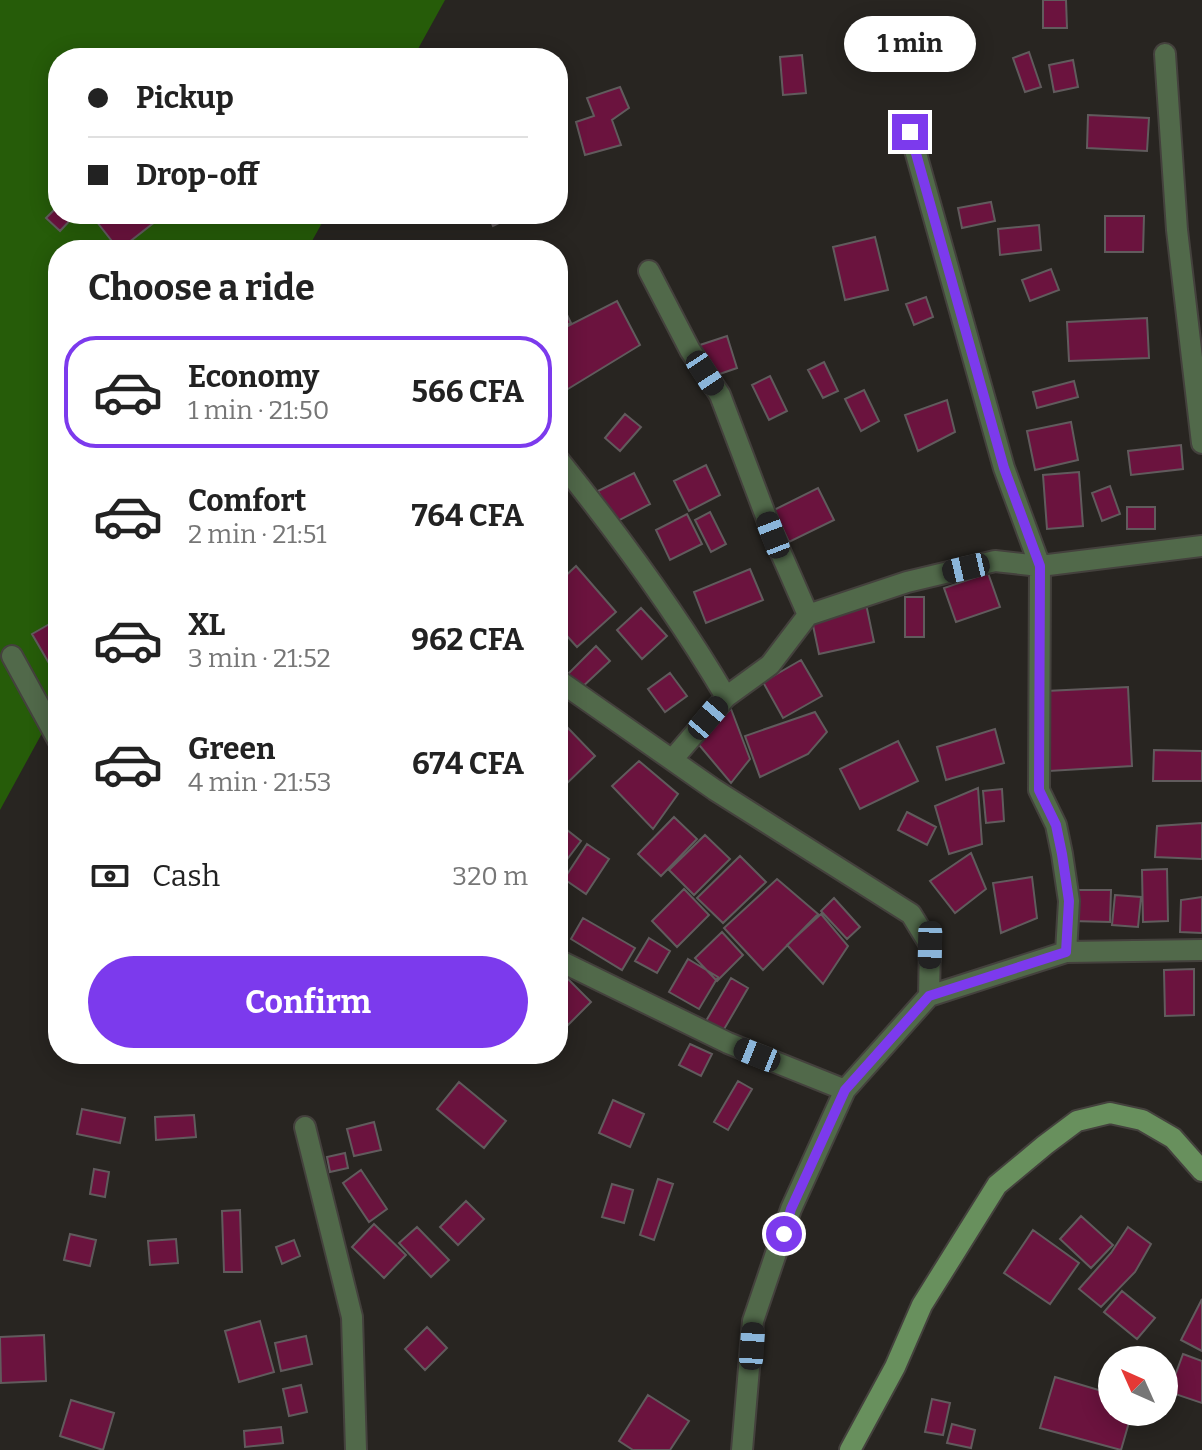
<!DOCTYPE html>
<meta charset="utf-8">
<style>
body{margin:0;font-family:Bitter,serif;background:#f6f6f6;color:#222;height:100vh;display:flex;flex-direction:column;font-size:30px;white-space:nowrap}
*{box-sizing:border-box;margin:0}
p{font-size:26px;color:#767676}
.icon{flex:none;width:44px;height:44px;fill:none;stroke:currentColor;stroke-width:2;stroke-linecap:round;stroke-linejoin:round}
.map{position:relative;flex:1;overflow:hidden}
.panel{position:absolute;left:48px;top:240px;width:520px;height:824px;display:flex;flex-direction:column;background:#fff;border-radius:32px;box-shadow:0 4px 20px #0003}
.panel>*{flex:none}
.guide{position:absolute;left:48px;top:48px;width:520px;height:176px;border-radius:32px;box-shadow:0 4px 20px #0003;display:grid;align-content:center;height:176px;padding:0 40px;background:#fff}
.needle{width:52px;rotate:315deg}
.tools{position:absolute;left:1098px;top:1346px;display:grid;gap:16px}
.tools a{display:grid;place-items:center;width:80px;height:80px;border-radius:50%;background:#fff;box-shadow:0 4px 20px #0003;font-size:40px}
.end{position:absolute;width:36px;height:36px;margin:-18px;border:10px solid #7c3aed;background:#fff;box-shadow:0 0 0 4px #fff}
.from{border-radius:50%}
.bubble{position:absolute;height:56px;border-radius:28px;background:#fff;box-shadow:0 4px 20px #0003;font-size:26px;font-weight:700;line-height:56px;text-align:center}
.car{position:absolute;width:24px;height:48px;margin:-24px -12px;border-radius:10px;box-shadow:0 0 6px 2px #0007;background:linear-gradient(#222 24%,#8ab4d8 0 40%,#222 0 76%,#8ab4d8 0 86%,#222 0)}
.guide b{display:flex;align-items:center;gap:28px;height:76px;font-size:30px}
.guide b+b{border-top:2px solid #e0e0e0}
.guide i{width:20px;height:20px;background:#222}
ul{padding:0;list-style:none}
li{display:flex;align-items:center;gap:24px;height:112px;margin:0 16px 12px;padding:0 24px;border:4px solid transparent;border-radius:32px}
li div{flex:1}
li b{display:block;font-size:30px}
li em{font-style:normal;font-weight:700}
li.on{border-color:#7c3aed}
li>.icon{width:72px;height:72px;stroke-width:1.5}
h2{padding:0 40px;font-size:36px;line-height:96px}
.pay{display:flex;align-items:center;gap:20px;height:88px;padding:0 40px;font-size:30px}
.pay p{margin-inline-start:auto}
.button{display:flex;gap:16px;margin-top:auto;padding:16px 40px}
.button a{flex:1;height:92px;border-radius:48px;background:#7c3aed;color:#fff;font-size:32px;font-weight:700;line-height:92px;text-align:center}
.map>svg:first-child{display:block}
.green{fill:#265c09}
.building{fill:#6b133e;stroke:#615b5d;stroke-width:2}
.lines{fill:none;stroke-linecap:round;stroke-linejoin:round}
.street-casing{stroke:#44413d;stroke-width:24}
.secondary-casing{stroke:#44413d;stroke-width:24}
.street{stroke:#51694a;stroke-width:20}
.secondary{stroke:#68905d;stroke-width:20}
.route{stroke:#7c3aed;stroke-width:10}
</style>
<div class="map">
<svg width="1202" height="1450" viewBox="0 0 1202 1450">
<rect width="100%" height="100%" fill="#282521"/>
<path class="green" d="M0,0H445L413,58H58V214H327L307,250H58V704L0,810Z"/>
<path class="building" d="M1043,0H1066L1067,28H1043Z
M1029,52L1041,87L1025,92L1013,58Z
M802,55L806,93L783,95L780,57Z
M1073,60L1078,87L1054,92L1049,65Z
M620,87L629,108L612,120L621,145L585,155L576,122L594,116L587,98Z
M1088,115L1149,118L1147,151L1087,148Z
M991,202L995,221L962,228L958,208Z
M58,206V214H76L60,231L46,218Z
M97,214H150L156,221L119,250L93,217Z
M488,214H518L493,226Z
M1105,216H1144L1143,252H1105Z
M1039,225L1041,250L1000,255L998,229Z
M875,237L888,290L845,300L833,247Z
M1051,269L1059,290L1030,301L1022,280Z
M558,296L571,323L558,329Z
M926,297L933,317L914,325L906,304Z
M617,301L640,345L558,395V331Z
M1147,318L1149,358L1069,361L1067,322Z
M727,336L737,368L711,377L700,345Z
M824,362L838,391L823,398L808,370Z
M770,376L787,411L769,420L752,385Z
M1074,381L1078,397L1037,408L1033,392Z
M864,390L879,421L861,431L845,399Z
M947,400L955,432L918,451L905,415Z
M625,414L641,427L620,451L605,438Z
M1071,422L1078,460L1035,470L1027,431Z
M1181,445L1183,469L1131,475L1128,451Z
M706,465L720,495L689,511L674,481Z
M1079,472L1083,526L1047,529L1043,475Z
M634,473L650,504L614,523L598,491Z
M1110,486L1120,514L1102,521L1092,493Z
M818,488L834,520L789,542L774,510Z
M1127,507H1155V529H1127Z
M710,512L726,544L711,552L695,520Z
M687,514L702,544L670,560L656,530Z
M576,566L616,612L577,647L558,626V583Z
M750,569L763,600L706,623L694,592Z
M988,573L1000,607L956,622L944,588Z
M905,597H924V637H905Z
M866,604L874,642L819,654L811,616Z
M641,608L667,636L642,659L617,630Z
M53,622L58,631V661L50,665L32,634Z
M596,646L610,661L579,690L566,676Z
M801,660L822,696L783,718L763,682Z
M670,673L687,696L665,712L648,689Z
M1128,687L1132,766L1049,771L1046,691Z
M731,709L750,759L731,783L695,740Z
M815,712L827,732L808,754L760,777L745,736Z
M567,727L595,756L558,792V736Z
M995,729L1004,763L946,780L937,747Z
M898,741L918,781L860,809L840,769Z
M1154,750L1202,751V781H1153Z
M639,761L678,794L653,829L612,786Z
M978,788L982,844L949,854L935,806Z
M1002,789L1004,821L986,823L983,791Z
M907,812L936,827L927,845L898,830Z
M674,817L697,839L661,876L638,854Z
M1202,823V859L1155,857L1157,826Z
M562,826L581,841L559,870L558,830Z
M705,835L730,859L694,895L669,870Z
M587,844L609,859L586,894L564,879Z
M971,853L986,889L955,913L930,881Z
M740,856L766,882L723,923L697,898Z
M1167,869L1168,921L1143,922L1142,870Z
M1032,877L1037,918L1001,933L993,883Z
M777,879L818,914L763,970L724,928Z
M684,889L709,915L677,947L652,921Z
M1073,890H1111L1110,922L1072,921Z
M1115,895L1141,897L1138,927L1112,925Z
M1202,897V933L1180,932L1181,900Z
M834,898L860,927L847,939L821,911Z
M821,914L848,946L823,984L787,945Z
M583,918L635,948L622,970L571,939Z
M722,932L743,955L717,981L695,958Z
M649,938L670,951L657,973L635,961Z
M688,959L718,977L699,1009L669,992Z
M1194,969V1015L1165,1016L1164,970Z
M561,972L591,1002L568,1025L558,1014V975Z
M731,978L748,988L723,1031L706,1021Z
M690,1044L712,1054L701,1076L679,1065Z
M738,1081L752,1089L728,1130L714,1122Z
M459,1082L506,1121L484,1148L437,1109Z
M613,1100L644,1114L630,1147L599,1133Z
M82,1109L125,1118L120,1143L77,1134Z
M194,1115L196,1137L156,1140L155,1117Z
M374,1122L381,1150L354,1156L347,1129Z
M345,1153L348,1168L330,1172L327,1157Z
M94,1169L109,1172L105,1197L90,1194Z
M361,1170L387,1209L369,1222L343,1183Z
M658,1179L673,1184L654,1240L640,1235Z
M612,1184L633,1190L624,1223L602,1217Z
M466,1201L484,1219L458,1245L440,1227Z
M240,1210L242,1272H224L222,1211Z
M1081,1216L1113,1245L1091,1268L1060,1239Z
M374,1224L406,1255L384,1278L352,1247Z
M417,1227L449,1260L431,1277L399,1243Z
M1128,1227L1151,1244L1135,1272L1101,1307L1079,1289L1111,1253Z
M1033,1230L1079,1263L1050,1304L1004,1273Z
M70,1234L96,1240L90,1266L64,1260Z
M176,1239L178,1263L150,1265L148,1241Z
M294,1240L300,1256L282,1264L276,1247Z
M1122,1291L1155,1318L1137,1339L1104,1312Z
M1202,1299V1351L1181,1340Z
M260,1321L274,1372L239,1382L225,1331Z
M427,1327L447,1348L425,1370L405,1349Z
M44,1335L46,1381L1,1383L0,1337Z
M306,1336L312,1364L281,1371L275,1343Z
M1183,1354L1202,1361V1403L1169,1392Z
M1055,1377L1112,1394V1412H1132L1121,1450L1040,1428Z
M301,1385L307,1412L289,1416L283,1389Z
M648,1395L689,1421L670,1450H633L619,1441Z
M932,1399L950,1403L943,1435L925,1432Z
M71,1400L114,1413L103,1450L60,1436Z
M952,1424L975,1430L971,1448L947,1443Z
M281,1427L283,1443L245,1447L244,1431Z"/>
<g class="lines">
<defs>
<path id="street" d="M1165,54L1177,230L1202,443
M910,132L1004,468L1040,566L1039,790L1056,825L1062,854L1069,901L1066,952
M649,271L690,350L720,395L773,535L808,615
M558,459C620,536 676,612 726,697
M12,656L58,740
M558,680L715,790L911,914L930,945L929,996
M672,760L726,697L770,665L808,615L907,582L995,561L1040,566L1202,546
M558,960L728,1043L845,1090
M305,1127L352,1317L356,1450
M742,1450L753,1321L791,1209L845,1090L929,996L1066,952L1202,950"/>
<path id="secondary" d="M850,1450L895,1367L922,1305L997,1185L1045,1145L1077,1121L1110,1113L1142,1120L1173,1138L1202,1171"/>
</defs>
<use href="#street" class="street-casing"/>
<use href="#secondary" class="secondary-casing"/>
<use href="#street" class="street"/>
<use href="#secondary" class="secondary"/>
</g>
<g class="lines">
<path class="route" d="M784,1234L791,1209L845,1090L929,996L1066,952L1069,901L1062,854L1056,825L1039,790L1040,566L1004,468L910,132"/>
</g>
</svg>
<div class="tools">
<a><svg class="needle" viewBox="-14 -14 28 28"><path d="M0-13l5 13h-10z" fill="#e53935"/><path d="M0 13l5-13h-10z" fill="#767676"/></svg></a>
</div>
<i class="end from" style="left:784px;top:1234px"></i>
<i class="end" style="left:910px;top:132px"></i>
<div class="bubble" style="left:844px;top:16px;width:132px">1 min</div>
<i class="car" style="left:705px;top:373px;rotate:147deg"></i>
<i class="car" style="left:773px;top:535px;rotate:339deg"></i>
<i class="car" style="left:966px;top:568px;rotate:257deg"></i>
<i class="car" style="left:708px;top:718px;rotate:40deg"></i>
<i class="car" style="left:930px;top:945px;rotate:181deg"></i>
<i class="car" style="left:757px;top:1055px;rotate:292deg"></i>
<i class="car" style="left:752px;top:1346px;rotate:4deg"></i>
<div class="guide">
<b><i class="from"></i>Pickup</b>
<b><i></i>Drop-off</b>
</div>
<section class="panel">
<h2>Choose a ride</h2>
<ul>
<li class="on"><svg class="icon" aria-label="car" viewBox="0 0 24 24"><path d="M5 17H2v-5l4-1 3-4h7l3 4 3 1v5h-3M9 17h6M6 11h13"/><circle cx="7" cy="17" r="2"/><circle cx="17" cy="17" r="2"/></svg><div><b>Economy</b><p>1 min · 21:50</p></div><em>566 CFA</em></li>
<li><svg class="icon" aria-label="car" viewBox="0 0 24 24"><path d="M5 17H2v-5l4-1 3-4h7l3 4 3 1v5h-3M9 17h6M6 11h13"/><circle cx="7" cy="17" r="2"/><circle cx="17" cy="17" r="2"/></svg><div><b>Comfort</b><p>2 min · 21:51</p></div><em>764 CFA</em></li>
<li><svg class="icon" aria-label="car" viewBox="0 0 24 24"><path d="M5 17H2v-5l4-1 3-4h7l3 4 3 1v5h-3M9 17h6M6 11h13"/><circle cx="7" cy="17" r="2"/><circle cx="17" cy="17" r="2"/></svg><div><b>XL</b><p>3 min · 21:52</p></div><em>962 CFA</em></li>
<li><svg class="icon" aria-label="car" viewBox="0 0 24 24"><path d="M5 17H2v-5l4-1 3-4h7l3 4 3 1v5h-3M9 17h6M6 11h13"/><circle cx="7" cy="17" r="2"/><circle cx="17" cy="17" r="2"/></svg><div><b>Green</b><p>4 min · 21:53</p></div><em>674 CFA</em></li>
</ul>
<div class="pay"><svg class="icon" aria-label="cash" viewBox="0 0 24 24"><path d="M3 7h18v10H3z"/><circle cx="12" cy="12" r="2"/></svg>Cash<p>320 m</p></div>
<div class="button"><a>Confirm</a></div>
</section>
</div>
